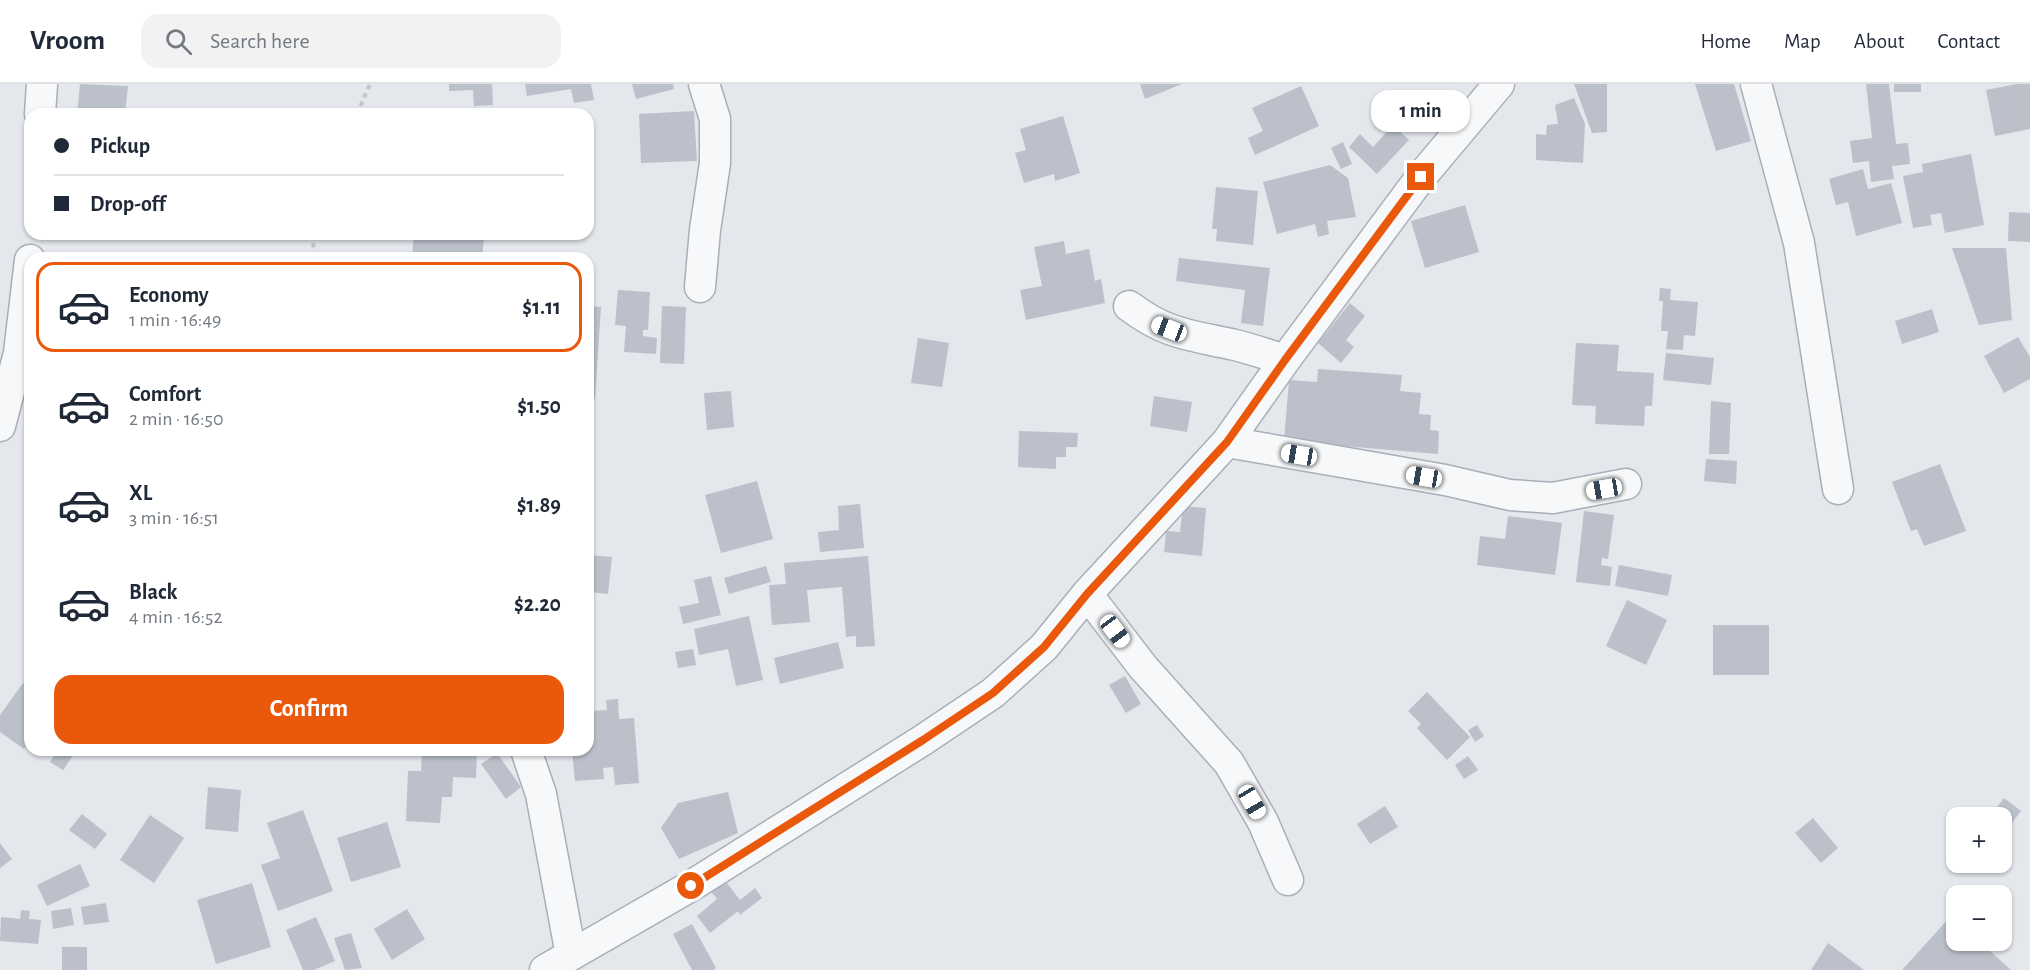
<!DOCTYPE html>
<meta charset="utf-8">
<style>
body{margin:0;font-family:"Alegreya Sans",sans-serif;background:#f2f2f3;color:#1f2937;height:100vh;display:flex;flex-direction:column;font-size:22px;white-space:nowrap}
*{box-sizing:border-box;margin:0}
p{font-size:20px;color:#747a83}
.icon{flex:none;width:33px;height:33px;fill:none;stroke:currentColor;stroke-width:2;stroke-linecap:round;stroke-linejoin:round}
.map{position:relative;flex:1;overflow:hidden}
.side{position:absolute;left:24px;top:168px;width:570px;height:504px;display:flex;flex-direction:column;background:#fff;border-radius:18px;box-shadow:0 2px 4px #0004}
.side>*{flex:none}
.hud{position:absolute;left:24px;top:24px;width:570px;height:132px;border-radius:18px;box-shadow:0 2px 4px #0004;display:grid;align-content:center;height:132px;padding:0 30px;background:#fff}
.buttons{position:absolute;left:1946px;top:723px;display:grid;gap:12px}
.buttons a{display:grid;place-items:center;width:66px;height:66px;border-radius:12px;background:#fff;box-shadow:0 2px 4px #0004;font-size:30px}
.end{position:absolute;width:27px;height:27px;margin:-14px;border:8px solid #ea580c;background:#fff;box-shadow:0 0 0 3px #fff}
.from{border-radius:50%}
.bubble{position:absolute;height:42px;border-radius:18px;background:#fff;box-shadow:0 2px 4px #0004;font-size:20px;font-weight:700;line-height:42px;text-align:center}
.car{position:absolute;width:18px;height:36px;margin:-18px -9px;border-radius:8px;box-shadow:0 0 4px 2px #0007;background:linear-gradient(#fff 24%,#345 0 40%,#fff 0 76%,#345 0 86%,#fff 0)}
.hud b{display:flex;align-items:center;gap:21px;height:57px;font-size:22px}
.hud b+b{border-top:2px solid #e0e1e3}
.hud i{width:15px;height:15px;background:#1f2937}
ul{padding:10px 0 0;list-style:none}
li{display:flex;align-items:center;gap:18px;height:90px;margin:0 12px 9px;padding:0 18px;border:3px solid transparent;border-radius:18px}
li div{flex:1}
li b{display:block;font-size:22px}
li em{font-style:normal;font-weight:700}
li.on{border-color:#ea580c}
li>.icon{width:54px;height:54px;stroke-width:1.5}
.button{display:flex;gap:12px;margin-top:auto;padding:12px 30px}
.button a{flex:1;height:69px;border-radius:18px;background:#ea580c;color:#fff;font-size:24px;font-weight:700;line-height:69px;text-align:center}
header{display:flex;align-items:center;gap:36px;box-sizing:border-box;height:84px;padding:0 30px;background:#fff;border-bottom:2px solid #e0e1e3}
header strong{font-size:28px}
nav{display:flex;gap:33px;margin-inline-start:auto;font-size:21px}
.search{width:420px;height:54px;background:#f2f2f3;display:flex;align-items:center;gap:15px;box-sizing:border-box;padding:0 21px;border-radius:18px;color:#747a83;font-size:22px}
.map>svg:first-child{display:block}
.building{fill:#bbc0ca}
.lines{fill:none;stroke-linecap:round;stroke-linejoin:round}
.street-casing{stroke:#a9aeb7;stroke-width:33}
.path{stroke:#c2c5cb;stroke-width:4;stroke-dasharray:4.5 4.5;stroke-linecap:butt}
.street{stroke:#f7f8fa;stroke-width:30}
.route{stroke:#ea580c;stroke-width:8}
</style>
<header>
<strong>Vroom</strong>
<div class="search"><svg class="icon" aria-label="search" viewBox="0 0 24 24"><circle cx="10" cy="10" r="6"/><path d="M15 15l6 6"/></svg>Search here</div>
<nav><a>Home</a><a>Map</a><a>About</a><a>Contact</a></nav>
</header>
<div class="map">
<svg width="2030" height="886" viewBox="0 0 2030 886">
<rect width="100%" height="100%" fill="#e4e7ec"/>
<path class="building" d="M80,0L128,2L125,30H77Z
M449,0H492L493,21L474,22L473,6L449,7Z
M525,0H591L594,16L574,19L571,5L527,12Z
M632,0H673L674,5L636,15Z
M1140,0H1182L1145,15Z
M1574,0H1607V48L1592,49Z
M1695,0H1734L1751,57L1716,67Z
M1866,0H1889L1896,60L1908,59L1910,80L1892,82L1894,95L1871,98L1869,77L1853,79L1850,57L1872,54Z
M1894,0H1921V8H1894Z
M2016,0H2030V45L1995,52L1986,6Z
M1301,2L1319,42L1255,71L1248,54L1263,47L1252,24Z
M1574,14L1585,40L1583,79L1536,76V50L1546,51L1547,41L1558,40L1555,21Z
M694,27L697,77L641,79L639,30Z
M1063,32L1080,89L1055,97L1054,90L1024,99L1015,69L1026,66L1020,45Z
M1393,41L1409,56L1377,90L1349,63L1360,50L1373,63Z
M1343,58L1352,80L1341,85L1331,64Z
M1971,70L1984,141L1945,149L1941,129L1930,131L1932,141L1913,144L1903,92L1923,88L1922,80Z
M1330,81L1348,94L1356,133L1327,137L1329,150L1318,153L1315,140L1277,150L1263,98Z
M1863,85L1868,105L1891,99L1902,139L1856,152L1848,118L1836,121L1829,95Z
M1216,103L1258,107L1253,161L1216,157L1217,145H1212Z
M1465,121L1479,168L1425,184L1411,137Z
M2009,128L2030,129V158L2008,157Z
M414,150H440L484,155L482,174H412Z
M1064,157L1066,170L1089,165L1095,197L1101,195L1105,219L1026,236L1020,206L1042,202L1034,163Z
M1952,164H2006L2012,236L1979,241Z
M1179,174L1270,184L1263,242L1241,239L1245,206L1176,197Z
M1660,204L1671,205L1670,216L1698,218L1695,252L1684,251L1683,266L1666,265L1668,247H1661L1663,217H1659Z
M618,206L650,208L648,246H643V252L657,254L656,270L624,268L626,242L615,241Z
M1350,219L1365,232L1346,256L1354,263L1341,279L1318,259Z
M588,222L601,223L595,315H588Z
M662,222L686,223L684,280L660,279Z
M1932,225L1939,248L1902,260L1895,237Z
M2018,253L2030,273V295L2004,309L1984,272Z
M918,254L949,259L942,303L911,299Z
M1576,259L1619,261L1617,287L1654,289L1652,322H1645L1644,342L1595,340L1596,322L1572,321Z
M1666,269L1714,274L1711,301L1663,296Z
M1318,285L1402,291L1400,307L1421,309L1419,330L1431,331L1430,346L1439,347L1438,370L1284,357L1289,296L1317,298Z
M731,307L734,343L707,346L704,309Z
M1154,312L1192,318L1187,348L1150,342Z
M1711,317L1731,319L1729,370H1709Z
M1019,347L1078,349L1077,363H1066V373H1056V385L1018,383Z
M1706,375L1737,377L1736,400L1704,397Z
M1940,380L1966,447L1924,462L1917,445L1911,447L1892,398Z
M757,397L773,455L721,469L705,411Z
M860,420L864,464L820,468L818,448L839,446L838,422Z
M1183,422L1206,424L1202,472L1164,468L1166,447L1180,448Z
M1584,427L1614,431L1608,475L1602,474L1601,481L1612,483L1610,502L1576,498Z
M1508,432L1562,439L1555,491L1477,481L1480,452L1505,455Z
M588,471L612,473L608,510L588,508Z
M868,472L875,562L856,563V552L846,553L842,503L807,506L810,538L772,541L769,501L786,500L784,479Z
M1619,481L1672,491L1668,512L1615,502Z
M766,482L771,498L729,510L724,494Z
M711,492L721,531L683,540L679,523L699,519L694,496Z
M1627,516L1667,536L1646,581L1606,562Z
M749,532L763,596L736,602L728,565L699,571L694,545Z
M1713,541H1769V591H1713Z
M838,558L844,584L780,600L774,574Z
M693,565L696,581L678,584L675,568Z
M1125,592L1141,620L1126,629L1109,601Z
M23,599L30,604V656L24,665L0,648V631Z
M1427,608L1470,653L1447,676L1417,644L1421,640L1408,627Z
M618,615L619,635L634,634L639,699L615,701L613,683L603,684L604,695L575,697L572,666H588V636L594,635L593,627L607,626L606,616Z
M1477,641L1484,652L1475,658L1468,646Z
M57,666H77L63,686L50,678Z
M422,666H477L476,694L453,693L452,713H442L440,739L406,737L408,687H421Z
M497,669L521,703L506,715L481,680Z
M1468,672L1478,686L1464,695L1455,681Z
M208,703L241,706L238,748L205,745Z
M728,708L738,749L679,775L661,744L678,719Z
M2004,714L2021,727L2001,753V734H1989Z
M1385,722L1398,743L1370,760L1357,740Z
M303,726L333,807L278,827L261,781L280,774L267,739Z
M82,730L107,750L95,765L69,746Z
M150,731L184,754L154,799L120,776Z
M1813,734L1838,764L1821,779L1795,749Z
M387,738L401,783L351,798L337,754Z
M0,759L12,775L0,784Z
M80,780L90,802L47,822L37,801Z
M723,794L740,816L755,804L762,814L740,831L738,827L710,849L697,832L717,815L709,805Z
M252,799L271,863L216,880L197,816Z
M106,819L109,838L84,841L81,823Z
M71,824L74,841L53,845L51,827Z
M407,825L425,855L392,876L374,845Z
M21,826L30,827L29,835L41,836L38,860L0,857L1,833L20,835Z
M1951,832L1956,836V856H1978L2011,886H1902Z
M316,833L335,877L314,886H303L286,846Z
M692,840L716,884L713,886H692L673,850Z
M351,849L362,884L345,886L334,854Z
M1828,859L1864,886H1811Z
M62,863H87V886H62Z"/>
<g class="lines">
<defs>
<path id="street" d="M1756,0L1799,159L1838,405
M40,30L42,0
M700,203L705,146L715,79V35L704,0
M1129,222C1167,251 1191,251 1235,261C1252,265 1268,271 1285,276
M0,342L19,269L30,176
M1227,358L1445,396L1510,411L1553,414L1626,400
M1087,510L1143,583L1229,679L1263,738L1288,796
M526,666L541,710L571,871
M545,886L691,802L923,656L993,609L1044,563L1087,510L1227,358L1285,276L1421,93L1499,0"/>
</defs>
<use href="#street" class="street-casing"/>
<path class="path" d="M357,30L370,0
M312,150L315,174"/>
<use href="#street" class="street"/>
</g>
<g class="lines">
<path class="route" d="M691,802L923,656L993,609L1044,563L1087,510L1227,358L1285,276L1421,93"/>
</g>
</svg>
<div class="buttons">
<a>+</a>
<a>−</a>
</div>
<i class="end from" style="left:691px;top:802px"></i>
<i class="end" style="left:1421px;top:93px"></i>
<div class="bubble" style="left:1371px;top:6px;width:99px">1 min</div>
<i class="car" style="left:1169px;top:245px;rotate:291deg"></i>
<i class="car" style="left:1299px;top:371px;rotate:280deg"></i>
<i class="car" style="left:1424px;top:393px;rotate:280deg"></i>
<i class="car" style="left:1604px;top:405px;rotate:260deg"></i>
<i class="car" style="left:1115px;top:547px;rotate:143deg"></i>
<i class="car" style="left:1252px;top:718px;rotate:150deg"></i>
<div class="hud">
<b><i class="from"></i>Pickup</b>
<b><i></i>Drop-off</b>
</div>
<section class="side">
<ul>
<li class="on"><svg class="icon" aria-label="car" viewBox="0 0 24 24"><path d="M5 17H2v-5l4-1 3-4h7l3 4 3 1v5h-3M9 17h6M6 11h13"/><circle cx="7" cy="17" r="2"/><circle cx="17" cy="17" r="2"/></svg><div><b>Economy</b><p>1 min · 16:49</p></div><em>$1.11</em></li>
<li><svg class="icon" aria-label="car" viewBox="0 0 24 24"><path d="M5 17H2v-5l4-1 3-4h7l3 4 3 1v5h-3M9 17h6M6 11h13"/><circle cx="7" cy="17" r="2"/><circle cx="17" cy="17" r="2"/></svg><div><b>Comfort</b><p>2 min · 16:50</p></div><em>$1.50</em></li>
<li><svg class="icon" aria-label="car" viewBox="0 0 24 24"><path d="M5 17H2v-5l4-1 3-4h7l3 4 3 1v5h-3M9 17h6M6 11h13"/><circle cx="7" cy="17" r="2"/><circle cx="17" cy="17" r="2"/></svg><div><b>XL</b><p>3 min · 16:51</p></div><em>$1.89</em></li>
<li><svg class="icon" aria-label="car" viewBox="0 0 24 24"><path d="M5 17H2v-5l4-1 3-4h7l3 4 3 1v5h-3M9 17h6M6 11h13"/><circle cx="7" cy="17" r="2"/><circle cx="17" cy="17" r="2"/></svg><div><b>Black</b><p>4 min · 16:52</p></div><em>$2.20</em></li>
</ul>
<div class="button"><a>Confirm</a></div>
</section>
</div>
